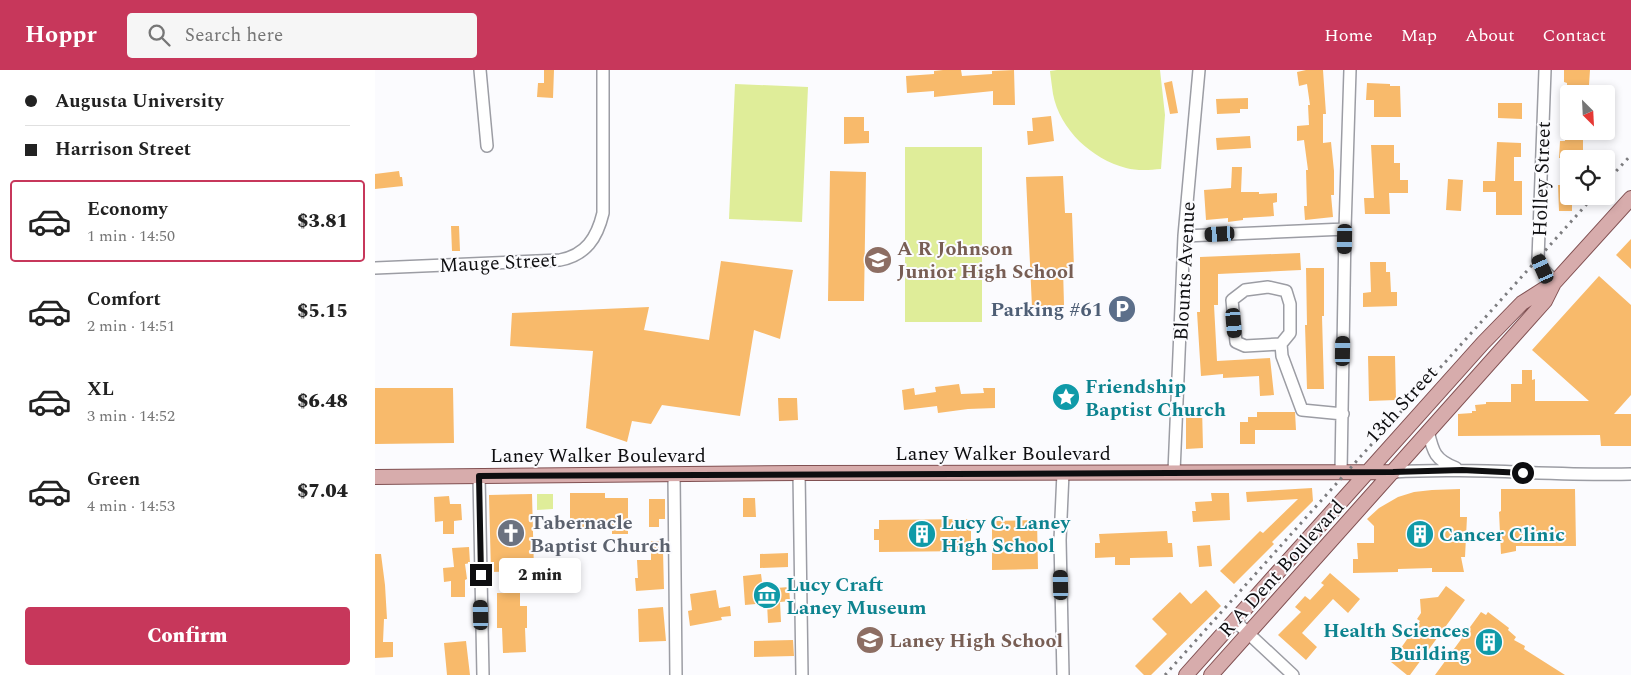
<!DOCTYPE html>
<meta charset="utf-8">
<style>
body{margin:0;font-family:Spectral,serif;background:#f6f6f6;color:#222;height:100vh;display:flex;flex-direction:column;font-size:19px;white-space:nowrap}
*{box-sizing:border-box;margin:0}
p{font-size:16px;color:#767676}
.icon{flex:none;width:28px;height:28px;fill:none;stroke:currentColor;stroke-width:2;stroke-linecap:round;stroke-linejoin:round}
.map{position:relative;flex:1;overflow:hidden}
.panel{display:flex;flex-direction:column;background:#fff;width:375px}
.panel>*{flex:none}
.hud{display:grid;align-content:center;height:110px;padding:0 25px;background:#fff}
.needle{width:32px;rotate:156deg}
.tools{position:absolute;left:1185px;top:15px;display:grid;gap:10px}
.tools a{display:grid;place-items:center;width:55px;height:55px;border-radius:5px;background:#fff;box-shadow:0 2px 8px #0003;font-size:25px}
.end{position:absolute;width:22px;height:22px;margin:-11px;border:6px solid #0e0e10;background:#fff;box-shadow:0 0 0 2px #fff}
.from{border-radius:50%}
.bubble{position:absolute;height:35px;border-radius:5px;background:#fff;box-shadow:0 2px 8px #0003;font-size:16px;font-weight:800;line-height:35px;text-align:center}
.car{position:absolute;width:15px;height:30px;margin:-15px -8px;border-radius:6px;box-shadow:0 0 4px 1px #0007;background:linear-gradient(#222 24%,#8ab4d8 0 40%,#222 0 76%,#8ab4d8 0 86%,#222 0)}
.hud b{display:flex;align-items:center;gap:18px;height:48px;font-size:19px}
.hud b+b{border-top:1px solid #e0e0e0}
.hud i{width:12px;height:12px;background:#222}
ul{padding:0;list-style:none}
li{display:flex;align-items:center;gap:15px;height:82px;margin:0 10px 8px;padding:0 15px;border:2px solid transparent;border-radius:5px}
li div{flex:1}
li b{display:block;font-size:19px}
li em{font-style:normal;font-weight:800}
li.current{border-color:#c7375b}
li>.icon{width:45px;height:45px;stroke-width:1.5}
.primary-button{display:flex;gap:10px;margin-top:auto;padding:10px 25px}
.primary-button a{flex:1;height:58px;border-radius:5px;background:#c7375b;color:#fff;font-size:20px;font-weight:800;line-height:58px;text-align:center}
header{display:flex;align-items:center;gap:30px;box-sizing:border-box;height:70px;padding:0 25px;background:#c7375b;color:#fff}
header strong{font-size:24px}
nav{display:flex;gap:28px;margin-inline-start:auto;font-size:18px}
.search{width:350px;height:45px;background:#f6f6f6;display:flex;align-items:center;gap:12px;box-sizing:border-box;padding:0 18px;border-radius:5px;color:#767676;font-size:19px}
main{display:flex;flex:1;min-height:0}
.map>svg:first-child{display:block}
.green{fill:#dfed99}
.building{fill:#f8ba6b}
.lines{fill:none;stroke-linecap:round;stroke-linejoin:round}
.minor-casing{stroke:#9c9da4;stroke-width:14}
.major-casing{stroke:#805052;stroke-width:16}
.minor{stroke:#fff;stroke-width:11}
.major{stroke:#d7acac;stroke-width:14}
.rail{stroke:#7c7c7f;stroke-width:3;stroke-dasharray:2.5 5;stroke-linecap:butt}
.route{stroke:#0e0e10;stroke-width:6}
.labels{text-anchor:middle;stroke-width:4;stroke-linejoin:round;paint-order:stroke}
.street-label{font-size:20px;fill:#0e0e10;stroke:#fbfbfe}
.education-label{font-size:20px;font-weight:bold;fill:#785e54;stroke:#fbfbfe;text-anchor:start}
.service-label{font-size:20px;font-weight:bold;fill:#4e5e75;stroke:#fbfbfe;text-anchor:end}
.culture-label{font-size:20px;font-weight:bold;fill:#0d838f;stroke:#fbfbfe;text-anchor:start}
.worship-label{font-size:20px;font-weight:bold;fill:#5b616d;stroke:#fbfbfe;text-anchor:start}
</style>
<header>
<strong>Hoppr</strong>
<div class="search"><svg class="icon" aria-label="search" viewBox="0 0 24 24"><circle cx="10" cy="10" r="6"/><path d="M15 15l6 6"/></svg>Search here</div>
<nav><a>Home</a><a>Map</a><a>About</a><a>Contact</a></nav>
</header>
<main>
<section class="panel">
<div class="hud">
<b><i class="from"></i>Augusta University</b>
<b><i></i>Harrison Street</b>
</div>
<ul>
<li class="current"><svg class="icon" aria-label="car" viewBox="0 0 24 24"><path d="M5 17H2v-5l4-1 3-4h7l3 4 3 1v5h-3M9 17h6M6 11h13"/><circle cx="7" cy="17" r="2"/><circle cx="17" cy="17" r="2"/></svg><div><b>Economy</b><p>1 min · 14:50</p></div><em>$3.81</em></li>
<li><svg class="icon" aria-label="car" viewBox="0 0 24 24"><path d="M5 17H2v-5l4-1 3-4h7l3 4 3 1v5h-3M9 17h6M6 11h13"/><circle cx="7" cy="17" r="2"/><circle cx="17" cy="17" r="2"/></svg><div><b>Comfort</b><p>2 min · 14:51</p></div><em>$5.15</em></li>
<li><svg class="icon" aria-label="car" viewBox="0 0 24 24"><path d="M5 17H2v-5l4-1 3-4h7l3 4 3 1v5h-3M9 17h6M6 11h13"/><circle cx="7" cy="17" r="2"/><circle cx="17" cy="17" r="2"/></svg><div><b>XL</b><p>3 min · 14:52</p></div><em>$6.48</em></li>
<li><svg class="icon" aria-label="car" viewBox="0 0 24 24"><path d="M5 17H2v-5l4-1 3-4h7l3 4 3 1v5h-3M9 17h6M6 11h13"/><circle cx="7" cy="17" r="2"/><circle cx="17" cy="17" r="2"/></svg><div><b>Green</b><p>4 min · 14:53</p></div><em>$7.04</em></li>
</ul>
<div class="primary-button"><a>Confirm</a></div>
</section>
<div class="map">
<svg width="1256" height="605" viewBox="0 0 1256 605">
<rect width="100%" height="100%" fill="#fbfbfe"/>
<path class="green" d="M682,0H785L790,45L786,99C775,100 762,101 751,98C717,89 685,60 678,24C677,17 676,9 675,1Z
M360,14L433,17L427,152L354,149Z
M530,77H607V252H530Z
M162,424H178V439L162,440Z"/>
<path class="building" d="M169,0H179L178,28L162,27L163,13H169Z
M568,0H586L587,6L617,4V1L639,0L640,35H618V21L559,27V21L532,23L531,6L559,4V1Z
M931,0H948L951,44H948V73L956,72L959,101V125H956L958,147L930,150L929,136H932L931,100H933L929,70L922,71V56L934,55L933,35H935L932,14L924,16L922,2Z
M1189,0H1215L1214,15H1220V24H1192V13L1189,12Z
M797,11L803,43L795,44L789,13Z
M992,13L1015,14V16H1025L1026,47H999V30H991Z
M873,28V39H865V43L842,44L841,29Z
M1123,33H1147V49L1123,48Z
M676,46L679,71L653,75L652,61H658L657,48Z
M469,47H489V61H494V73L469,74Z
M1189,61H1208V81H1206V88H1184L1185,71H1190Z
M875,66L876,78L842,80L841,68Z
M1122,72L1146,73V87H1139V111H1147V145H1121V122H1108V111H1120Z
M996,75H1019V93H1025V110H1033V123H1014L1015,144H990L989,128H999Z
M857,97H867L866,122H884V124L902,123V132L898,133L899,146L868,148V150L853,152V148L831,150L829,120L856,118Z
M24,101L25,107H27L28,116L0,119V104Z
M455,101L491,102L489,231H453Z
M688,106L690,143H697L699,198H688L689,235L657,237L651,107Z
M1073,109L1088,110L1086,141L1071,140Z
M1183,115H1194V126H1197V141H1184Z
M76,156H84L85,181H77Z
M1256,169V199L1241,185Z
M925,183L926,200L843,204V235H839L842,291L895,288L899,325L885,326L884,306L848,308V304L826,306L822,242H825V187Z
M346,191L418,200L405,269L379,260L365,346L287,335L276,354L257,351L252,372L211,358L218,281L135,276L137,243L274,237L269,260L334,270Z
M995,192H1011V202H1015L1016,222H1022V236L988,237V223L996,222Z
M931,198H949V246H947L949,319H932L930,255H932Z
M1224,206L1256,235V325L1239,344H1256V376H1226L1225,365L1083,366V344L1097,343V341H1101L1100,335L1111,334V332H1136V314H1147V300H1157V310L1160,309V331H1214L1157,280Z
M993,286H1020L1021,330L994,331Z
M584,314L586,324L609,323L608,318H620V338L593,339L563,343L562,336L529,340L527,320L539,318L540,325L561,322L560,317Z
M0,318H78L79,373L0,374Z
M403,328H422L423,350L404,351Z
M827,337L828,378L811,379V338Z
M882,342H920L921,360H880V374H865V352H873V347H882Z
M937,418L938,431L897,472L899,474L859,514L845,501L885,461L888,463L923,429L872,432L871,422Z
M1085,419V447H1092L1090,487H1086L1089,502H1057V498L1023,499V502L978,503V489H983L982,473H999V456L992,449L1004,438L1023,427L1039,422L1057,420Z
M1126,419H1200L1201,476H1141V481L1126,484L1124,442L1126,441Z
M195,423H230V428H253V464H237V457H195Z
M836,423H854L855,450L818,452L817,441H821L820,432L837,431Z
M157,424L159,501L116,502L114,425Z
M74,426L75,434H86L87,450L79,451V464H68V451L60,452L59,427Z
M368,428H380L381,447H368Z
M274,429H290V449H284V457H274Z
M596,449V481L504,482V470H499V459H504V450Z
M662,450L663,499L617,500V451Z
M792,461L793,473H797L798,487L755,488V495H740V487L720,488V473H725L724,464Z
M276,471L291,472V481H288L289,519L261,521L260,508H263L262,490H276Z
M835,475L837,496L824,497L822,476Z
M94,477L95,493L90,494L92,509L90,510V527H76V511L69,512L68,498L79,497L77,478Z
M413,483V497L385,498V484Z
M0,484H6L10,515L12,549H9L8,572H18V587L0,588Z
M955,503L985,529L973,543L958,529L927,563L942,577L931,590L903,565L926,542L920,537L930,526L935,530L949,515L946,513Z
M386,504L388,519L414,517L415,531L405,532L406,552L393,553L392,533L370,535L368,506Z
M1071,516L1090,530L1035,605H1032L1016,592L1045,551L1042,549L1046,543L1045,529L1063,527Z
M341,520L344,538L355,536L356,546L346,547L347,550L315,556L313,541L317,540L315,524Z
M831,520L846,536L776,605H769L760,596L792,564L777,549L805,522L816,534Z
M122,523H145V536H152V558H150L151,582L128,583L127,558H122Z
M288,537L291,571L264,572L263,539Z
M1106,542L1111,545L1113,542L1134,558L1133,560L1141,567L1139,570L1150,576L1149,579L1190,605H1060Z
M418,570L419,586L379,587V571Z
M91,571L95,605H72L69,573Z"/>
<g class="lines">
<defs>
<path id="minor" d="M105,0L112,76
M1170,0L1163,189L1168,199L1180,212
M809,166L970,159
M0,198L185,190C211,185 222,168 228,143V0
M906,274L870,276L861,272L857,230L870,220L893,217L911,221L915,234V263L906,274L907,286L927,340L968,344
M1053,361C1058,382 1060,390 1081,398
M799,402L809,166L824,0
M966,402L970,159L975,0
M1018,402C1097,397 1177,406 1256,404
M424,403L427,605
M688,403L685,470L688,605
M299,405L301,605
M104,406L108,605
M860,551L918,605"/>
<path id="major" d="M0,407L424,403L1018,402
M811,605L1108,273L1147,233L1180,212L1256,128
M836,605L1170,231L1179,213"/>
</defs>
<use href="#minor" class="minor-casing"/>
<use href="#major" class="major-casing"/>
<use href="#minor" class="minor"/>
<use href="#major" class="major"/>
<path class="rail" d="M1231,112L1256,85
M790,605L1219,126"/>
</g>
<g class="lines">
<path class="route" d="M106,505L104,406L1018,402L1087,400L1148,403"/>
</g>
<defs>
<symbol id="school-disc" viewBox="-11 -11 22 22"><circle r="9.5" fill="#8d6e63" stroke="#fbfbfe"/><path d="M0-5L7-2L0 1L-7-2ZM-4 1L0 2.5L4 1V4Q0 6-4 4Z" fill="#fff"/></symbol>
<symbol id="parking-disc" viewBox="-11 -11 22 22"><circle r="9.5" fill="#5c6f8a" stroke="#fbfbfe"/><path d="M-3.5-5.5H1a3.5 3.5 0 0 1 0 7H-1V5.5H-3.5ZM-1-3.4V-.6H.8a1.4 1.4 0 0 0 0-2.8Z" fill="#fff"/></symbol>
<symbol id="sight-disc" viewBox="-11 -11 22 22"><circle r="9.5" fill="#0f9aa8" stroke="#fbfbfe"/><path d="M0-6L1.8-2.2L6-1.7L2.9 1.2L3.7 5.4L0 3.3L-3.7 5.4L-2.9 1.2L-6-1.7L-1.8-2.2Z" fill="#fff"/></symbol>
<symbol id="church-disc" viewBox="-11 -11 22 22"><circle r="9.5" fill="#6b7280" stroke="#fbfbfe"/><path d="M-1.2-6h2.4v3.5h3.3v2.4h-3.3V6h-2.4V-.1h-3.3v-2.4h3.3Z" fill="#fff"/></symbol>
<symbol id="building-disc" viewBox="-11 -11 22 22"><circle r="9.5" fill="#0f9aa8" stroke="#fbfbfe"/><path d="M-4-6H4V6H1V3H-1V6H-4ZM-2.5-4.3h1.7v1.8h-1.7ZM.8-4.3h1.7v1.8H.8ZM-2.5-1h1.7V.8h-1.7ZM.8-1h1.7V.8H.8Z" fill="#fff"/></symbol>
<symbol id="museum-disc" viewBox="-11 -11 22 22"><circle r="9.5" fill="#0f9aa8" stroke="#fbfbfe"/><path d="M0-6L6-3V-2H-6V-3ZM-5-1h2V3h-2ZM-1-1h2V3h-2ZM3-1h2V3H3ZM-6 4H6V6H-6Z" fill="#fff"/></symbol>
</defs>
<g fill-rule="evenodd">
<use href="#school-disc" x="487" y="174" width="32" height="32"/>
<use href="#parking-disc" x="731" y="223" width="32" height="32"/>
<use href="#sight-disc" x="675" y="311" width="32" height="32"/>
<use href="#church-disc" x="120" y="447" width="32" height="32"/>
<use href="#building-disc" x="531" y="448" width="32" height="32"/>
<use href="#building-disc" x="1029" y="448" width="32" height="32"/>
<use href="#museum-disc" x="376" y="509" width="32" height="32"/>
<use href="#school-disc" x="479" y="554" width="32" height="32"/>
<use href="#building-disc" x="1098" y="556" width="32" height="32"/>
</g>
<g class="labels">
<g class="street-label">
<text transform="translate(1166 109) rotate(-88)" y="7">Holley Street</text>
<text transform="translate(123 192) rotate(-3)" y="7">Mauge Street</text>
<text transform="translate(809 201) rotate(-87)" y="7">Blounts Avenue</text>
<text transform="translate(1026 334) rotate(-48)" y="7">13th Street</text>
<text x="628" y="390">Laney Walker Boulevard</text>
<text x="223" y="392">Laney Walker Boulevard</text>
<text transform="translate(906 498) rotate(-48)" y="7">R A Dent Boulevard</text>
</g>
<g class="education-label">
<text x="522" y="185">A R Johnson<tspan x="522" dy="23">Junior High School</tspan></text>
<text x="514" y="577">Laney High School</text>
</g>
<g class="service-label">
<text x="728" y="246">Parking #61</text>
</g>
<g class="culture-label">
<text x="710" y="323">Friendship<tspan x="710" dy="23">Baptist Church</tspan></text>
<text x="566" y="459">Lucy C. Laney<tspan x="566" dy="23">High School</tspan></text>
<text x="1064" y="471">Cancer Clinic</text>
<text x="411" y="521">Lucy Craft<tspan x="411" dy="23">Laney Museum</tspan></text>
<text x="1095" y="567" text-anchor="end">Health Sciences<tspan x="1095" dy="23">Building</tspan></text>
</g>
<g class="worship-label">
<text x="155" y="459">Tabernacle<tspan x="155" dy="23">Baptist Church</tspan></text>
</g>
</g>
</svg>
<div class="tools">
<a><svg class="needle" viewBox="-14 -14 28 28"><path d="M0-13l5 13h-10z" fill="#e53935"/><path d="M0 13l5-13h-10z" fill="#767676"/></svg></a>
<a><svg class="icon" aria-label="locate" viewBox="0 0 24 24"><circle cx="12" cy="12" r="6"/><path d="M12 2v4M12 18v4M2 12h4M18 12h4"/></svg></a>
</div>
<i class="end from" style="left:1148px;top:403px"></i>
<i class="end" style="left:106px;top:505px"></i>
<div class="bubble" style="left:124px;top:488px;width:82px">2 min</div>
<i class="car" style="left:845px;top:164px;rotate:267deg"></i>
<i class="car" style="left:970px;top:169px;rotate:181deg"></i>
<i class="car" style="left:1168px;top:199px;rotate:336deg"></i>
<i class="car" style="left:859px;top:253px;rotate:175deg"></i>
<i class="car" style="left:968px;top:281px;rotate:1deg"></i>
<i class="car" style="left:686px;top:515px;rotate:359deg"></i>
<i class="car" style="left:106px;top:545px;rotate:359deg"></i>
</div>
</main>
